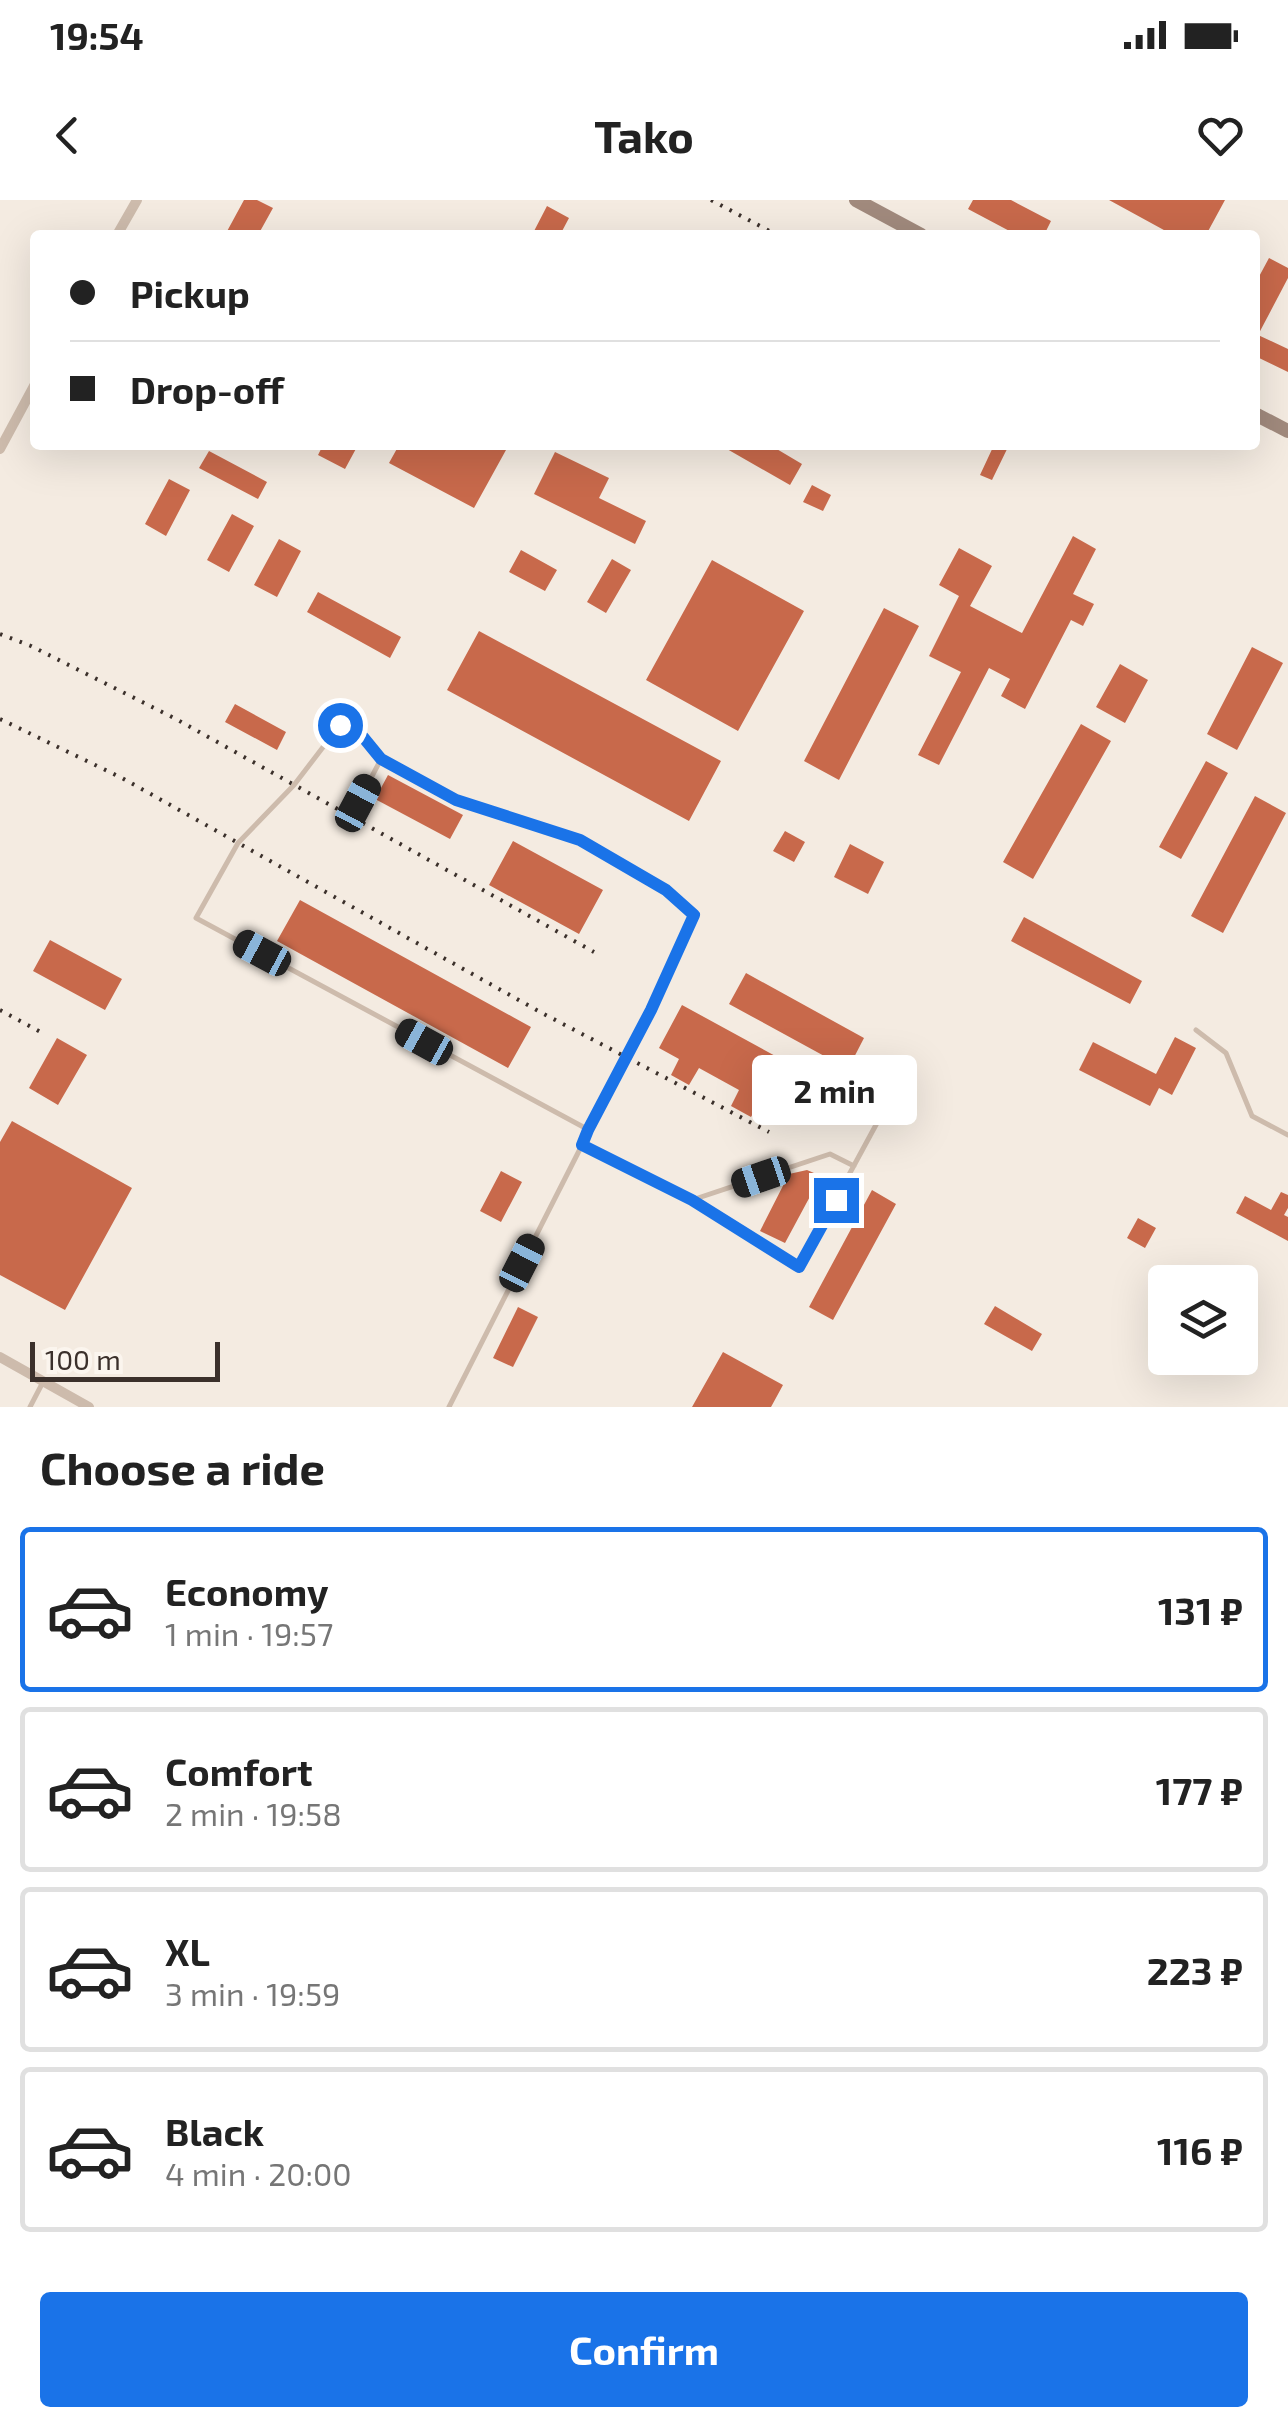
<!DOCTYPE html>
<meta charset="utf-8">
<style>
body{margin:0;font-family:"Exo 2",sans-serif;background:#f2f2f2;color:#222;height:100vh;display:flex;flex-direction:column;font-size:38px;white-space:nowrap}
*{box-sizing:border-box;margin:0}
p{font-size:32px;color:#767676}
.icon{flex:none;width:55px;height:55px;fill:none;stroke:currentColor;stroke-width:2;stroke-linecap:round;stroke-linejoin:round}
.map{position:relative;height:1207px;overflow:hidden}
.panel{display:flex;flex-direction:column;background:#fff;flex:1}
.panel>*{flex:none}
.guide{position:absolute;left:30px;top:30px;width:1230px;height:220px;border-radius:10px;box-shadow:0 10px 40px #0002;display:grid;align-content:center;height:220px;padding:0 40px;background:#fff}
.fabs{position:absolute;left:1148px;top:1065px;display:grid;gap:20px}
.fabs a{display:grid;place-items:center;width:110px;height:110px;border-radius:10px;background:#fff;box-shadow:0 10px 40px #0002;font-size:50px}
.scale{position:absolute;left:30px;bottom:25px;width:190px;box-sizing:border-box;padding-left:10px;border:5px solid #3b302b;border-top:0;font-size:28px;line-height:35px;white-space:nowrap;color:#3b302b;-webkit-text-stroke:8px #fbf5ee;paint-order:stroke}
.end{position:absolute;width:45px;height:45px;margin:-22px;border:12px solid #1a73e8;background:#fff;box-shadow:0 0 0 5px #fff}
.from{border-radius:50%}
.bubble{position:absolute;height:70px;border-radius:10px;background:#fff;box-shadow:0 10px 40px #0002;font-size:32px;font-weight:700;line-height:70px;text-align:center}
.car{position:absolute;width:30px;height:60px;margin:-30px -15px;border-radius:12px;box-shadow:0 0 8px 2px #0007;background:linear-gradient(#222 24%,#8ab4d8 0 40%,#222 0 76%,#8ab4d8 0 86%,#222 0)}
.guide b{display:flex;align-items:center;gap:35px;height:95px;font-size:38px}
.guide b+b{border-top:2px solid #e0e0e0}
.guide i{width:25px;height:25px;background:#222}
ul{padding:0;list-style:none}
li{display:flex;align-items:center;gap:30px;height:165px;margin:0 20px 15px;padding:0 20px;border:5px solid #e0e0e0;border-radius:10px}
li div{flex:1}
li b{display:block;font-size:38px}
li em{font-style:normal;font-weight:700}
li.current{border-color:#1a73e8}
li>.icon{width:90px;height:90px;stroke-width:1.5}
h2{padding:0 40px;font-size:45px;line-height:120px}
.primary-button{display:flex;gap:20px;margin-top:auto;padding:20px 40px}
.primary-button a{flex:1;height:115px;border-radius:10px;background:#1a73e8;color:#fff;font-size:40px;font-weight:700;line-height:115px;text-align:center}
.status{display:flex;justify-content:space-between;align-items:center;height:70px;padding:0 50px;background:#fff;direction:ltr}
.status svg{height:28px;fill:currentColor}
header{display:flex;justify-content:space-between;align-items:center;height:130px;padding:0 40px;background:#fff;font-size:45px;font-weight:700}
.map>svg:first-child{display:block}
.building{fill:#c8694b}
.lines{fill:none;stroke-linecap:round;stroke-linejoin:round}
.lane{stroke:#cdbbac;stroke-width:5}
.street{stroke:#cdbbac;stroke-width:10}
.secondary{stroke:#a18a7d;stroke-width:14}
.rail{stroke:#3b302b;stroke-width:4;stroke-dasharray:2.5 8;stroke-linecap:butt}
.route{stroke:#1a73e8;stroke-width:12}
</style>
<div class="status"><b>19:54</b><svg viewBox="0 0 49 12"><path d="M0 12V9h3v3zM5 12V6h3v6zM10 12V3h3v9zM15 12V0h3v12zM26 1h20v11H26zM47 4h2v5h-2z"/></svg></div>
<header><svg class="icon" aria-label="back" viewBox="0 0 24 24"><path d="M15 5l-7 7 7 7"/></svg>Tako<svg class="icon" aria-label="heart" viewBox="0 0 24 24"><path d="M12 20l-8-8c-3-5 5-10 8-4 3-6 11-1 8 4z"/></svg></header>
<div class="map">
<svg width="1288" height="1207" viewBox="0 0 1288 1207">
<rect width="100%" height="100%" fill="#f4ebe1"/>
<path class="building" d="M244,0H257L273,8L258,35H225Z
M973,0H1011L1051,21L1044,35H1017L968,9Z
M1109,0H1225L1206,35H1173Z
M547,6L569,18L560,35H532Z
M1269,58L1288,68V78L1258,135L1288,149V172L1255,156V84Z
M323,245H358L345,269L318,255Z
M399,245H497L506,250L474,308L389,263Z
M720,245H770L802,264L790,285Z
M994,245H1009L992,280L980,275Z
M209,251L267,282L258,299L199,268Z
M555,252L609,278L599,298L646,321L635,344L534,294Z
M169,279L190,290L166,336L145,324Z
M812,285L831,295L823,311L803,302Z
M232,314L254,326L229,372L207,360Z
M1073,336L1096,349L1073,394L1094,404L1083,426L1071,420L1025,509L1001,496L1010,479L989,468L939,565L918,555L961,472L929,456L959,396L939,385L959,348L992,366L970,406L1022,433Z
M279,339L301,351L277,397L254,385Z
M521,350L557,370L545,391L509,372Z
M612,359L631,370L606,413L587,402Z
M712,360L804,411L738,531L646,480Z
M318,392L401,437L390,458L307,412Z
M884,408L919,426L839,580L804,561Z
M479,431L721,561L689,621L447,490Z
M1252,447L1283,463L1237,550L1207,534Z
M1120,464L1148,480L1125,523L1096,507Z
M235,504L286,532L277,550L225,522Z
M1081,524L1111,541L1033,679L1003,662Z
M1206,561L1228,573L1181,659L1159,647Z
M388,575L463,615L450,639L375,599Z
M1255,596L1286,613L1223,733L1191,716Z
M785,631L805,642L794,662L773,651Z
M513,641L603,690L579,734L489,685Z
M850,644L884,662L868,694L834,677Z
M300,700L531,827L508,868L277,741Z
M1024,717L1142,781L1130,804L1011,741Z
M50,740L122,779L105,810L33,771Z
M746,773L864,838L848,869L729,804Z
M682,805L803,871L780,914L759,903L751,917L731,906L739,890L699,868L689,885L671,875L679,859L659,848Z
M1175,837L1196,848L1172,895L1159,888L1150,906L1079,870L1093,842L1156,874Z
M57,838L87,855L58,905L29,888Z
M12,921L132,988L65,1110L0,1075V942Z
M807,970L821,976L785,1043L760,1031L789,974Z
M501,971L522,982L501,1022L480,1011Z
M872,990L896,1004L833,1120L809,1107Z
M1281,992L1288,995V1008L1284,1015L1288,1017V1041L1236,1013L1245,996L1271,1010Z
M1138,1018L1156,1028L1145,1048L1127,1038Z
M995,1106L1042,1134L1032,1151L984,1124Z
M518,1107L538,1117L513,1167L493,1158Z
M723,1152L783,1185L771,1207H692Z"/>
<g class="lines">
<path class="lane" d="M381,559L363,537L340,525L294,585L238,643L196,718L587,929
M358,603L381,559L455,600L580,640L666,690L694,715L651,810L587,929L582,945L449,1207
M1196,830L1226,853L1252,916L1288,935
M582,945L692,1000L799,1067L910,862
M692,1000L830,954L854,966
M30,1207L43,1182"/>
<path class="street" d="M117,35L137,0
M0,249L35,184
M0,1157L89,1207"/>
<path class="secondary" d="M856,0L921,35
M1255,214L1288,231"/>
<path class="rail" d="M711,0L777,35
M0,434L31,446L176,519L594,752
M0,519L122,578L542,813L769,932
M0,810L46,835"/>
</g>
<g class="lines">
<path class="route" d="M340,525L363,537L381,559L456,600L580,640L666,690L694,715L651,810L588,930L582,945L692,1000L799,1067L836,1000"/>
</g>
</svg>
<div class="fabs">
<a><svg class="icon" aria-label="layers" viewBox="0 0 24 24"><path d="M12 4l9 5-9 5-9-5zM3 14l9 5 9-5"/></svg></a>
</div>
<div class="scale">100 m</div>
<i class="end from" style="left:340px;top:525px"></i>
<i class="end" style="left:836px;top:1000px"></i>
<div class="bubble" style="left:752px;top:855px;width:165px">2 min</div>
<i class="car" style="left:358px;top:603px;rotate:28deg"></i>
<i class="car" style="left:262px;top:753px;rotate:298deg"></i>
<i class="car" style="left:424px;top:842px;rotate:299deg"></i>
<i class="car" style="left:761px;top:977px;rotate:251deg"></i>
<i class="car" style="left:522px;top:1063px;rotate:27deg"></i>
<div class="guide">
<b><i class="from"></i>Pickup</b>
<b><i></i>Drop-off</b>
</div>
</div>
<section class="panel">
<h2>Choose a ride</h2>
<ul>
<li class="current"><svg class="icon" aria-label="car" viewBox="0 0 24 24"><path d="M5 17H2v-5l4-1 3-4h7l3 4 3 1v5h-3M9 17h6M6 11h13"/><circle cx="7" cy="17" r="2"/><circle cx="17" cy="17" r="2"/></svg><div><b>Economy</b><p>1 min · 19:57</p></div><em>131 ₽</em></li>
<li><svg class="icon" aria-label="car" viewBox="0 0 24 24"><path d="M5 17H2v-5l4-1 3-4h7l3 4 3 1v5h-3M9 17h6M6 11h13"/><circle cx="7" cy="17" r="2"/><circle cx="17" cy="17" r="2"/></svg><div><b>Comfort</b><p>2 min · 19:58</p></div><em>177 ₽</em></li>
<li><svg class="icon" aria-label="car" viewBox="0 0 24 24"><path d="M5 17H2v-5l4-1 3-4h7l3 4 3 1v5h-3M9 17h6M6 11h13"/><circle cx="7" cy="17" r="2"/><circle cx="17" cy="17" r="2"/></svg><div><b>XL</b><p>3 min · 19:59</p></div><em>223 ₽</em></li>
<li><svg class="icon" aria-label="car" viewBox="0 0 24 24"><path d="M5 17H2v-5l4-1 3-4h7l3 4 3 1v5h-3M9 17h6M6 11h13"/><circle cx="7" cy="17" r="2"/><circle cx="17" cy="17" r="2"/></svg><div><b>Black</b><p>4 min · 20:00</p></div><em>116 ₽</em></li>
</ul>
<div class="primary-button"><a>Confirm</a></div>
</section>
